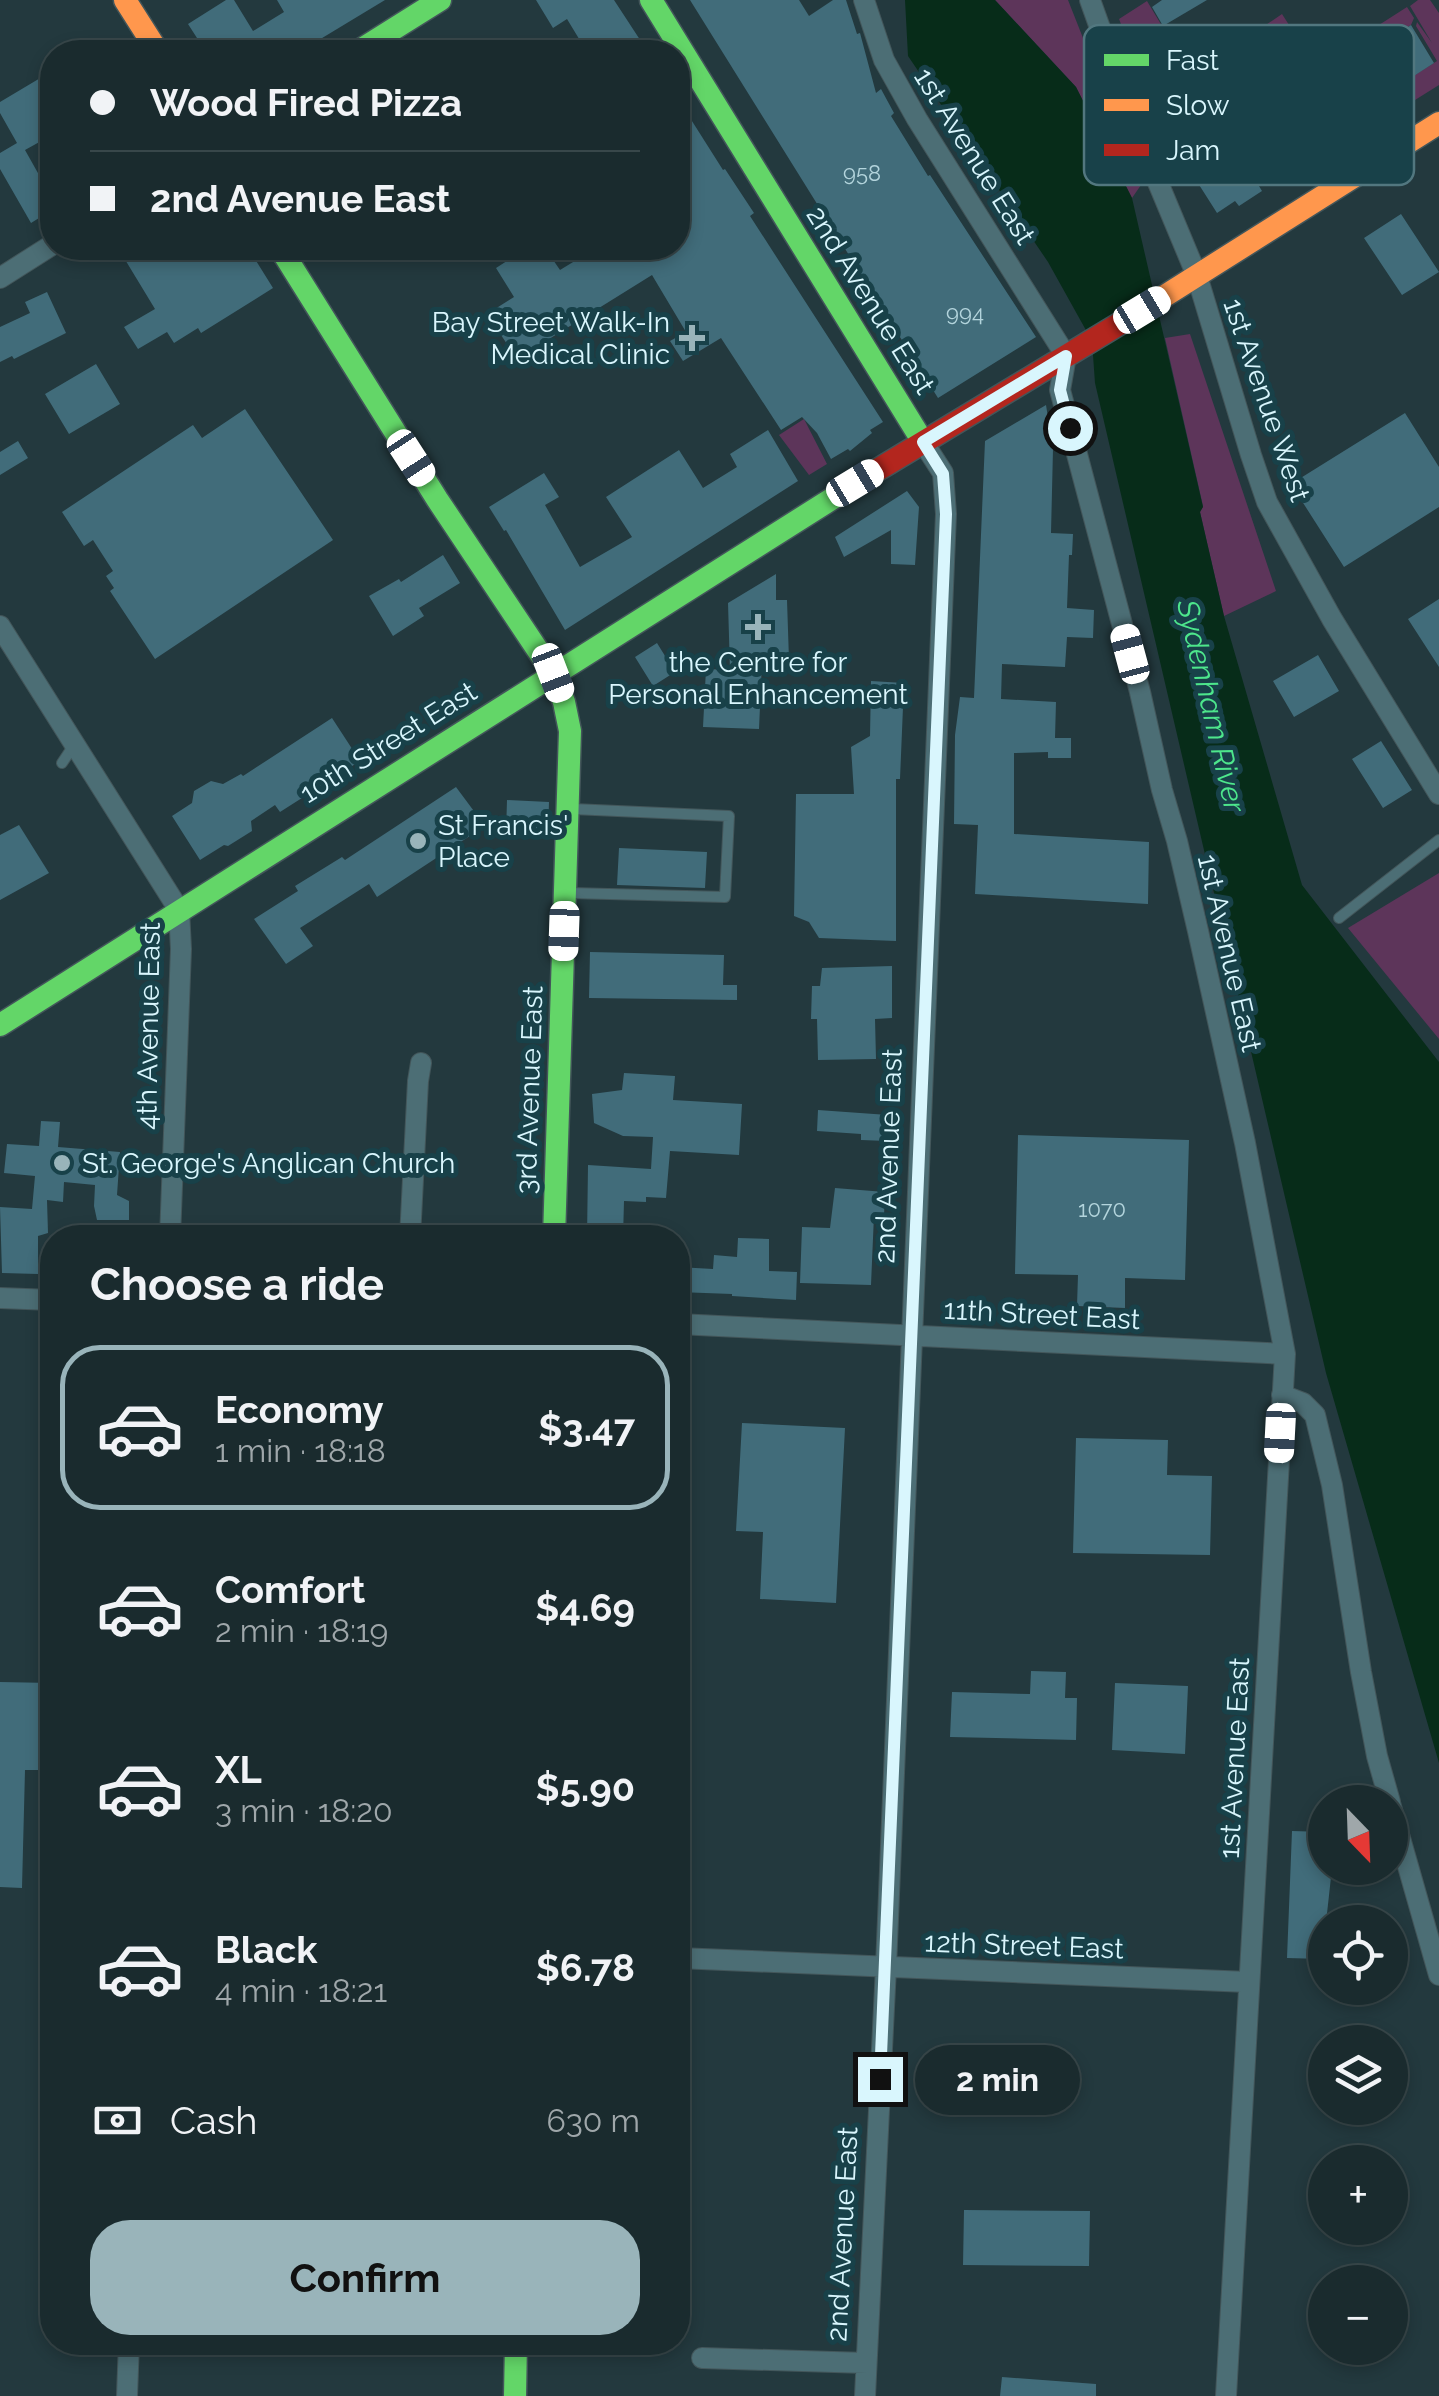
<!DOCTYPE html>
<meta charset="utf-8">
<style>
body{margin:0;font-family:Raleway,sans-serif;background:#27373a;color:#f1f3f6;height:100vh;display:flex;flex-direction:column;font-size:38px;white-space:nowrap}
*{box-sizing:border-box;margin:0}
p{font-size:32px;color:#9fa7aa}
.icon{flex:none;width:55px;height:55px;fill:none;stroke:currentColor;stroke-width:2;stroke-linecap:round;stroke-linejoin:round}
.map{position:relative;flex:1;overflow:hidden}
.sheet{position:absolute;left:40px;top:1225px;width:650px;height:1130px;display:flex;flex-direction:column;background:#1a2b2e;border-radius:40px;box-shadow:0 5px 15px #0003,0 0 0 2px #38474a}
.sheet>*{flex:none}
.top-card{position:absolute;left:40px;top:40px;width:650px;height:220px;border-radius:40px;box-shadow:0 5px 15px #0003,0 0 0 2px #38474a;display:grid;align-content:center;height:220px;padding:0 50px;background:#1a2b2e}
.needle{width:65px;rotate:157deg}
.buttons{position:absolute;left:1308px;top:1785px;display:grid;gap:20px}
.buttons a{display:grid;place-items:center;width:100px;height:100px;border-radius:50%;background:#1a2b2e;box-shadow:0 5px 15px #0003,0 0 0 2px #38474a;font-size:50px}
.end{position:absolute;width:45px;height:45px;margin:-22px;border:12px solid #d9f6fd;background:#111;box-shadow:0 0 0 5px #111}
.from{border-radius:50%}
.bubble{position:absolute;height:70px;border-radius:35px;background:#1a2b2e;box-shadow:0 5px 15px #0003,0 0 0 2px #38474a;font-size:32px;font-weight:700;line-height:70px;text-align:center}
.car{position:absolute;width:30px;height:60px;margin:-30px -15px;border-radius:12px;box-shadow:0 0 8px 2px #0007;background:linear-gradient(#fff 24%,#345 0 40%,#fff 0 76%,#345 0 86%,#fff 0)}
.top-card b{display:flex;align-items:center;gap:35px;height:95px;font-size:38px}
.top-card b+b{border-top:2px solid #38474a}
.top-card i{width:25px;height:25px;background:#f1f3f6}
ul{padding:0;list-style:none}
li{display:flex;align-items:center;gap:30px;height:165px;margin:0 20px 15px;padding:0 30px;border:5px solid transparent;border-radius:40px}
li div{flex:1}
li b{display:block;font-size:38px}
li em{font-style:normal;font-weight:700}
li.current{border-color:#99b4ba}
li>.icon{width:90px;height:90px;stroke-width:1.5}
h2{padding:0 50px;font-size:45px;line-height:120px}
.pay{display:flex;align-items:center;gap:25px;height:110px;padding:0 50px;font-size:38px}
.pay p{margin-inline-start:auto}
.action{display:flex;gap:20px;margin-top:auto;padding:20px 50px}
.action a{flex:1;height:115px;border-radius:40px;background:#99b4ba;color:#111;font-size:40px;font-weight:700;line-height:115px;text-align:center}
.map>svg:first-child{display:block}
.green{fill:#5d355a}
.water{fill:#072c19}
.building{fill:#416c7a}
.lines{fill:none;stroke-linecap:round;stroke-linejoin:round}
.lane-casing{stroke:#43565a;stroke-width:12}
.street-casing{stroke:#43565a;stroke-width:22}
.fast-casing{stroke:#43565a;stroke-width:25}
.slow-casing{stroke:#43565a;stroke-width:25}
.jam-casing{stroke:#43565a;stroke-width:25}
.lane{stroke:#4c6e75;stroke-width:10}
.street{stroke:#4c6e75;stroke-width:20}
.fast{stroke:#63d668;stroke-width:22}
.slow{stroke:#ff974d;stroke-width:22}
.jam{stroke:#b3261e;stroke-width:22}
.route{stroke:#d9f6fd;stroke-width:12}
.poi-dot{fill:#99b4ba;stroke:#184149;stroke-width:4}
.labels{text-anchor:middle;stroke-width:10;stroke-linejoin:round;paint-order:stroke}
.number-label{font-size:22px;fill:#b3d4dc}
.street-label{font-size:28px;fill:#d9f6fd;stroke:#184149}
.poi-label{font-size:28px;fill:#d9f6fd;stroke:#184149;text-anchor:start}
.water-label{font-size:30px;font-style:italic;fill:#4de68c;stroke:#184149}
.key{fill:#184149;stroke:#52777f;stroke-width:2.5}
.key-label{font-size:28px;fill:#d9f6fd}
</style>
<div class="map">
<svg width="1439" height="2396" viewBox="0 0 1439 2396">
<rect width="100%" height="100%" fill="#23393e"/>
<path class="green" d="M995,0H1068L1141,185L1132,198L1076,87Z
M1418,0H1430L1439,13V85L1367,130L1354,113L1360,58L1349,40L1366,29L1368,32L1407,7L1414,18L1411,25L1372,49L1396,87L1437,61L1416,26L1417,22L1432,43L1410,6Z
M1147,1L1165,31L1130,47L1119,19Z
M1282,14L1323,78L1284,102L1289,110L1245,135L1229,109L1246,99L1244,96L1286,71L1260,29Z
M1190,334L1276,591L1224,616L1200,512L1203,506L1165,338Z
M804,419L827,464L809,475L779,435Z
M1439,873V1039L1348,928Z"/>
<path class="water" d="M905,0H995L1076,87L1132,198L1203,507L1200,512L1224,616L1302,885L1439,1062V1763L1326,1373L1095,383L1092,341L1048,262L908,56Z"/>
<path class="building" d="M226,0H234L253,31L284,12L277,0H385L299,52H206L188,24Z
M536,0H614L648,52H587L567,19L553,28Z
M690,0H799L809,16L833,0H846L857,34L860,33L876,93L881,89L894,113L891,116L928,176L930,175L1036,337L938,398Z
M1162,0H1207L1163,26L1152,7Z
M1411,25L1434,63L1310,143L1301,129L1245,163L1262,191L1239,206L1235,201L1217,213L1196,180L1209,172L1188,138L1185,140L1156,96L1160,93L1159,91L1174,82L1157,55L1178,41L1184,50L1197,43L1225,92L1237,84L1246,99L1229,109L1246,135L1288,109L1284,102L1320,80L1321,83Z
M52,71V135L25,150L52,198V210L31,223L0,169V153L17,143L0,113V102Z
M678,99L723,170L725,169L754,213L750,216L883,422L870,430L872,433L850,451L848,449L831,459L817,433L802,417L781,430L721,338L683,361L670,341L686,332L652,275L517,359L487,314L514,297L496,268L527,248H545L560,270L596,248H678Z
M1401,214L1439,272L1402,295L1364,238Z
M118,248H248L273,288L201,333L198,328L174,343L167,332L138,349L124,327L155,309Z
M47,292L66,333L14,359L12,356L0,362V327L30,313L25,302Z
M96,364L120,404L69,434L45,394Z
M1046,405L1053,449L1051,533L1073,534L1072,555H1069L1067,608L1094,610L1093,638L1067,637L1065,667L1002,664L1001,699L1056,702L1055,738H1071V758H1048V752L1014,753V834L1149,842L1148,904L975,894L978,825L954,824L955,735L960,697L974,698L985,441Z
M245,409L333,540L155,659L110,591L114,588L106,576L113,571L93,540L84,546L62,512L193,425L202,438Z
M1405,413L1439,467V507L1344,567L1291,484Z
M768,430L798,481L565,630L506,530L504,531L489,507L544,473L559,497L545,505L580,567L632,537L606,497L679,450L703,488L737,467L730,454Z
M18,441L28,458L0,475V452Z
M907,491L919,507L915,565L891,564V530L844,557L835,537Z
M443,555L460,583L419,608L424,616L393,636L369,596L399,579L401,582Z
M776,574V600H787L789,660L762,661L759,729L703,727L706,669L730,670L728,603Z
M1439,599V667L1408,619Z
M657,643L675,672L653,686L635,657Z
M1318,655L1339,691L1294,717L1273,681Z
M871,681L904,683L900,779H896V941L819,938L809,922L794,916L796,794H854L851,747L870,736Z
M332,718L360,761L280,812L275,805L251,821L252,831L228,846L224,845L200,860L172,816L192,803L194,791L211,781L223,784L241,774L243,776Z
M1381,741L1412,790L1383,808L1352,759Z
M456,787L485,826L377,897L369,884L300,928L313,946L286,964L254,919L298,891L295,886L342,857L345,860Z
M507,800L549,802L548,834L506,833Z
M19,825L49,873L0,900V835Z
M619,848L707,852L705,888L617,885Z
M590,952L724,955L723,985H737V1000L589,998Z
M892,966V1018L875,1019L876,1059L818,1060L817,1019H811L812,986H820L822,968Z
M624,1073L675,1076L673,1100L742,1104L739,1155L670,1151L666,1198L646,1197V1202L624,1201L623,1238H587L588,1165L651,1169L653,1137L623,1136L594,1123L592,1094L622,1090Z
M818,1110L888,1115L887,1141L861,1140V1134L817,1131Z
M41,1121L60,1122L58,1147L120,1152L117,1195L129,1201V1220H97L94,1206L95,1185L64,1182L63,1202L47,1200L48,1233L38,1236V1274L2,1273L0,1207L32,1209L35,1176L4,1173L7,1144L39,1146Z
M1018,1135L1189,1140L1185,1280L1125,1278V1308L1077,1306L1078,1275L1015,1274Z
M835,1188L885,1192L884,1216L874,1215L871,1285L800,1283L802,1227L830,1228Z
M738,1238L769,1239V1271L797,1272L796,1300L732,1296V1294L678,1292V1267L713,1269L714,1255L737,1257Z
M742,1423L845,1428L836,1603L760,1599L763,1532L736,1531Z
M1076,1438L1168,1440L1167,1475L1212,1476L1210,1555L1073,1553Z
M1031,1671L1066,1672L1065,1698H1077L1076,1740L950,1737L952,1692L1030,1694Z
M0,1682L52,1683V1770H25L22,1888L0,1887Z
M1115,1683L1188,1686L1185,1754L1112,1750Z
M1292,1831L1325,1832V1868H1332L1322,1959L1287,1958Z
M964,2210L1090,2211L1089,2266L963,2265Z
M1002,2377L1096,2384V2396H1000Z"/>
<g class="lines">
<defs>
<path id="lane" d="M62,763L74,745
M570,893L725,897L729,816L573,809
M1339,918L1439,840"/>
<path id="street" d="M864,0L884,60L917,119L1066,356L1060,390L1140,692L1162,790L1177,841L1198,931L1245,1143L1285,1354L1226,2396
M1090,0L1139,137L1197,276L1251,455L1267,502L1332,619L1439,794
M0,278L52,245
M0,626L179,910L181,949L170,1238
M410,1238L418,1081L421,1063
M0,1298L52,1300
M678,1324L1285,1354
M1282,1395L1303,1403L1315,1415L1332,1485L1361,1672L1377,1756L1390,1802
M1390,1803L1439,1975
M678,1958L1248,1982
M702,2358L866,2363
M127,2396L129,2342
M865,2396L886,1967L946,514L943,473L923,442"/>
<path id="fast" d="M651,0L923,442
M357,52L440,0
M280,248L437,499L553,673L564,702L570,731L554,1238
M0,1025L879,469
M515,2396L516,2342"/>
<path id="slow" d="M125,0L158,52
M1144,309L1439,123"/>
<path id="jam" d="M879,469L1144,309"/>
</defs>
<use href="#lane" class="lane-casing"/>
<use href="#street" class="street-casing"/>
<use href="#fast" class="fast-casing"/>
<use href="#slow" class="slow-casing"/>
<use href="#jam" class="jam-casing"/>
<use href="#lane" class="lane"/>
<use href="#street" class="street"/>
<use href="#fast" class="fast"/>
<use href="#slow" class="slow"/>
<use href="#jam" class="jam"/>
</g>
<g class="lines">
<path class="route" d="M880,2079L946,514L943,474L923,442L1066,356L1060,390L1070,428"/>
</g>
<g class="poi-dot">
<path d="M687 323h10v10h10v10h-10v10h-10v-10h-10v-10h10z"/>
<path d="M753 612h10v10h10v10h-10v10h-10v-10h-10v-10h10z"/>
<circle cx="418" cy="841" r="10"/>
<circle cx="62" cy="1163" r="10"/>
</g>
<g class="labels">
<g class="number-label">
<text x="862" y="181">958</text>
<text x="965" y="321">994</text>
<text x="1102" y="1217">1070</text>
</g>
<g class="street-label">
<text transform="translate(975 156) rotate(58)" y="10">1st Avenue East</text>
<text transform="translate(871 300) rotate(58)" y="10">2nd Avenue East</text>
<text transform="translate(1267 400) rotate(71)" y="10">1st Avenue West</text>
<text transform="translate(388 742) rotate(-32)" y="10">10th Street East</text>
<text transform="translate(1230 953) rotate(77)" y="10">1st Avenue East</text>
<text transform="translate(148 1026) rotate(-89)" y="10">4th Avenue East</text>
<text transform="translate(529 1090) rotate(-88)" y="10">3rd Avenue East</text>
<text transform="translate(888 1156) rotate(-88)" y="10">2nd Avenue East</text>
<text transform="translate(1042 1314) rotate(3)" y="10">11th Street East</text>
<text transform="translate(1234 1758) rotate(-87)" y="10">1st Avenue East</text>
<text transform="translate(1024 1945) rotate(2)" y="10">12th Street East</text>
<text transform="translate(842 2234) rotate(-87)" y="10">2nd Avenue East</text>
</g>
<g class="poi-label">
<text x="670" y="332" text-anchor="end">Bay Street Walk-In<tspan x="670" dy="32">Medical Clinic</tspan></text>
<text x="758" y="672" text-anchor="middle">the Centre for<tspan x="758" dy="32">Personal Enhancement</tspan></text>
<text x="438" y="835">St Francis'<tspan x="438" dy="32">Place</tspan></text>
<text x="82" y="1173">St. George's Anglican Church</text>
</g>
<g class="water-label">
<text transform="translate(1211 706) rotate(77)" y="10">Sydenham River</text>
</g>
</g>
<rect x="1084" y="25" width="330" height="160" rx="15" class="key"/>
<rect x="1104" y="54" width="45" height="12" fill="#63d668"/>
<rect x="1104" y="99" width="45" height="12" fill="#ff974d"/>
<rect x="1104" y="144" width="45" height="12" fill="#b3261e"/>
<g class="key-label">
<text x="1166" y="70">Fast</text>
<text x="1166" y="115">Slow</text>
<text x="1166" y="160">Jam</text>
</g>
</svg>
<div class="buttons">
<a><svg class="needle" viewBox="-14 -14 28 28"><path d="M0-13l5 13h-10z" fill="#e53935"/><path d="M0 13l5-13h-10z" fill="#9fa7aa"/></svg></a>
<a><svg class="icon" aria-label="locate" viewBox="0 0 24 24"><circle cx="12" cy="12" r="6"/><path d="M12 2v4M12 18v4M2 12h4M18 12h4"/></svg></a>
<a><svg class="icon" aria-label="layers" viewBox="0 0 24 24"><path d="M12 4l9 5-9 5-9-5zM3 14l9 5 9-5"/></svg></a>
<a>+</a>
<a>−</a>
</div>
<i class="end from" style="left:1070px;top:428px"></i>
<i class="end" style="left:880px;top:2079px"></i>
<div class="bubble" style="left:915px;top:2045px;width:165px">2 min</div>
<i class="car" style="left:1142px;top:310px;rotate:59deg"></i>
<i class="car" style="left:411px;top:458px;rotate:147deg"></i>
<i class="car" style="left:855px;top:483px;rotate:59deg"></i>
<i class="car" style="left:1130px;top:654px;rotate:345deg"></i>
<i class="car" style="left:553px;top:673px;rotate:159deg"></i>
<i class="car" style="left:564px;top:931px;rotate:182deg"></i>
<i class="car" style="left:1280px;top:1433px;rotate:183deg"></i>
<div class="top-card">
<b><i class="from"></i>Wood Fired Pizza</b>
<b><i></i>2nd Avenue East</b>
</div>
<section class="sheet">
<h2>Choose a ride</h2>
<ul>
<li class="current"><svg class="icon" aria-label="car" viewBox="0 0 24 24"><path d="M5 17H2v-5l4-1 3-4h7l3 4 3 1v5h-3M9 17h6M6 11h13"/><circle cx="7" cy="17" r="2"/><circle cx="17" cy="17" r="2"/></svg><div><b>Economy</b><p>1 min · 18:18</p></div><em>$3.47</em></li>
<li><svg class="icon" aria-label="car" viewBox="0 0 24 24"><path d="M5 17H2v-5l4-1 3-4h7l3 4 3 1v5h-3M9 17h6M6 11h13"/><circle cx="7" cy="17" r="2"/><circle cx="17" cy="17" r="2"/></svg><div><b>Comfort</b><p>2 min · 18:19</p></div><em>$4.69</em></li>
<li><svg class="icon" aria-label="car" viewBox="0 0 24 24"><path d="M5 17H2v-5l4-1 3-4h7l3 4 3 1v5h-3M9 17h6M6 11h13"/><circle cx="7" cy="17" r="2"/><circle cx="17" cy="17" r="2"/></svg><div><b>XL</b><p>3 min · 18:20</p></div><em>$5.90</em></li>
<li><svg class="icon" aria-label="car" viewBox="0 0 24 24"><path d="M5 17H2v-5l4-1 3-4h7l3 4 3 1v5h-3M9 17h6M6 11h13"/><circle cx="7" cy="17" r="2"/><circle cx="17" cy="17" r="2"/></svg><div><b>Black</b><p>4 min · 18:21</p></div><em>$6.78</em></li>
</ul>
<div class="pay"><svg class="icon" aria-label="cash" viewBox="0 0 24 24"><path d="M3 7h18v10H3z"/><circle cx="12" cy="12" r="2"/></svg>Cash<p>630 m</p></div>
<div class="action"><a>Confirm</a></div>
</section>
</div>
